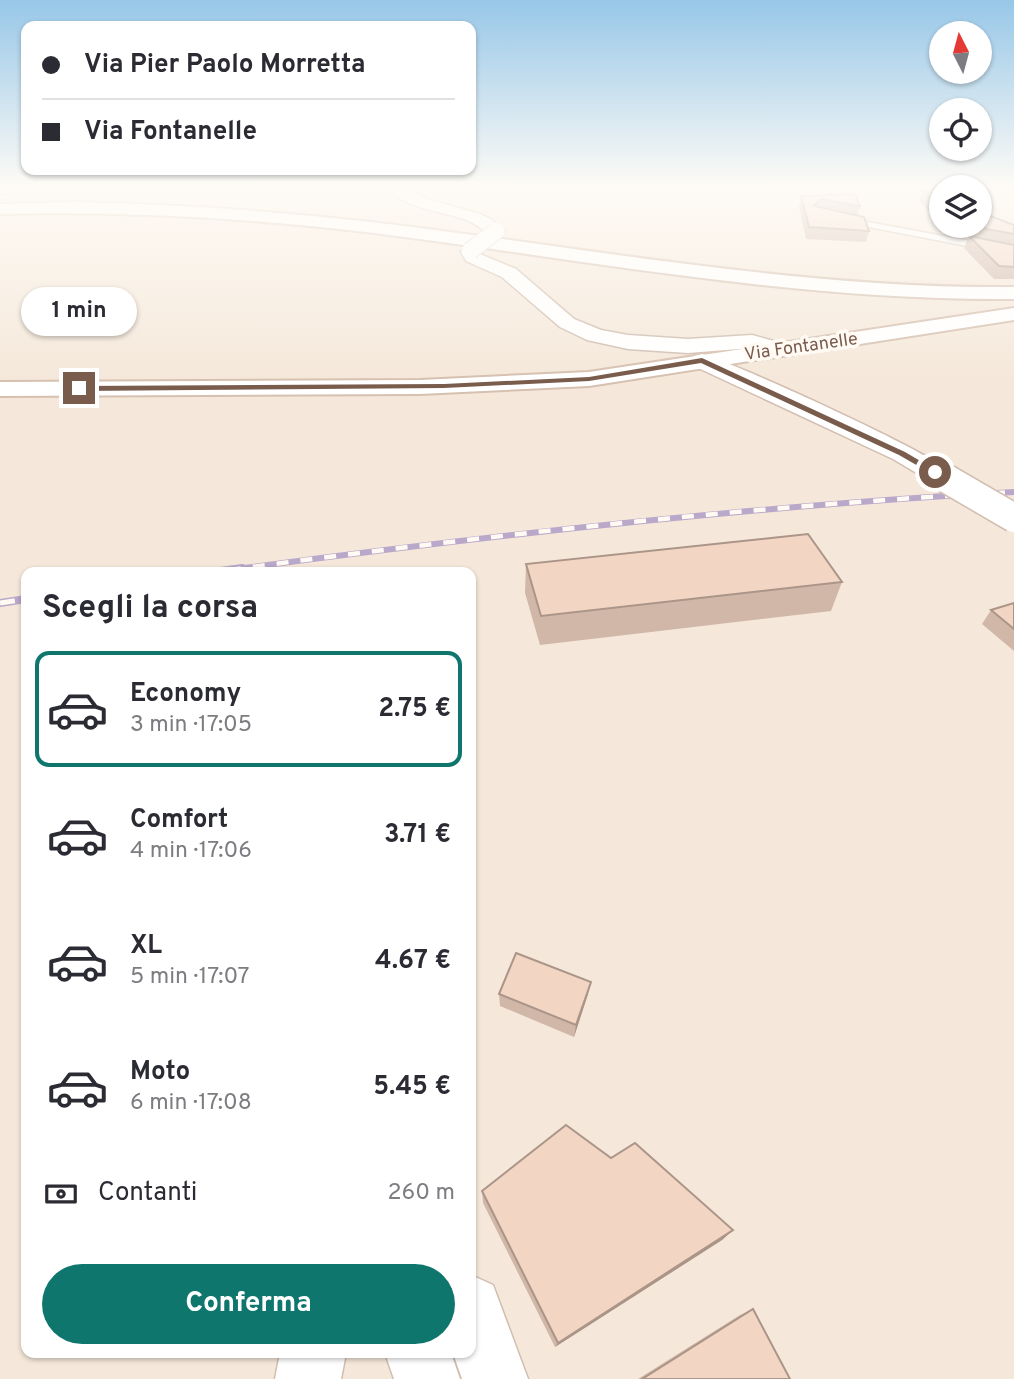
<!DOCTYPE html>
<html lang="it">
<meta charset="utf-8">
<style>
body{margin:0;font-family:Overpass,sans-serif;background:#f2f2f3;color:#2b2b33;height:100vh;display:flex;flex-direction:column;font-size:26px;white-space:nowrap}
*{box-sizing:border-box;margin:0}
p{font-size:23px;color:#7c7c81}
.icon{flex:none;width:38px;height:38px;fill:none;stroke:currentColor;stroke-width:2;stroke-linecap:round;stroke-linejoin:round}
.map{position:relative;flex:1;overflow:hidden}
.sheet{position:absolute;left:21px;top:567px;width:455px;height:791px;display:flex;flex-direction:column;background:#fff;border-radius:14px;box-shadow:0 2px 5px #0004}
.sheet>*{flex:none}
.banner{position:absolute;left:21px;top:21px;width:455px;height:154px;border-radius:14px;box-shadow:0 2px 5px #0004;display:grid;align-content:center;height:154px;padding:0 21px;background:#fff}
.needle{width:46px;rotate:354deg}
.buttons{position:absolute;left:929px;top:21px;display:grid;gap:14px}
.buttons a{display:grid;place-items:center;width:63px;height:63px;border-radius:50%;background:#fff;box-shadow:0 2px 5px #0004;font-size:35px}
.end{position:absolute;width:32px;height:32px;margin:-16px;border:9px solid #7a5c4d;background:#fff;box-shadow:0 0 0 4px #fff}
.from{border-radius:50%}
.bubble{position:absolute;height:49px;border-radius:24px;background:#fff;box-shadow:0 2px 5px #0004;font-size:23px;font-weight:700;line-height:49px;text-align:center}
.banner b{display:flex;align-items:center;gap:24px;height:66px;font-size:26px}
.banner b+b{border-top:2px solid #e1e1e2}
.banner i{width:18px;height:18px;background:#2b2b33}
ul{padding:0;list-style:none}
li{display:flex;align-items:center;gap:21px;height:116px;margin:0 14px 10px;padding:0 7px;border:4px solid transparent;border-radius:14px}
li div{flex:1}
li b{display:block;font-size:26px}
li em{font-style:normal;font-weight:700}
li.current{border-color:#0f766e}
li>.icon{width:63px;height:63px;stroke-width:1.5}
h2{padding:0 21px;font-size:32px;line-height:84px}
.pay{display:flex;align-items:center;gap:18px;height:77px;padding:0 21px;font-size:26px}
.pay p{margin-inline-start:auto}
.button{display:flex;gap:14px;margin-top:auto;padding:14px 21px}
.button a{flex:1;height:80px;border-radius:42px;background:#0f766e;color:#fff;font-size:28px;font-weight:700;line-height:80px;text-align:center}
.map>svg:first-child{display:block}
.residential{fill:#f5e8da;fill-rule:evenodd}
.lines{fill:none;stroke-linecap:round;stroke-linejoin:round}
.lane-casing{stroke:#d1beb0;stroke-width:3}
.street-casing{stroke:#d1beb0;stroke-width:3}
.secondary-casing{stroke:#d6c0b0;stroke-width:4}
.lane{fill:#fff;fill-rule:evenodd}
.street{fill:#fff;fill-rule:evenodd}
.secondary{fill:#fff;fill-rule:evenodd}
.rail-far1-casing{stroke:#b9a8c9;stroke-width:6}
.rail-casing{stroke:#b9a8c9;stroke-width:8}
.rail-far1{stroke:#fffaf3;stroke-width:4.5;stroke-dasharray:12;stroke-linecap:butt}
.rail{stroke:#fffaf3;stroke-width:5;stroke-dasharray:15;stroke-linecap:butt}
.street-bridge-far1-casing{stroke:#d1beb0;stroke-width:18;stroke-linecap:butt}
.street-bridge-casing{stroke:#d1beb0;stroke-width:31;stroke-linecap:butt}
.street-bridge-far1{stroke:#fff;stroke-width:17}
.street-bridge{stroke:#fff;stroke-width:28}
.wall{fill:#d1b7a8}
.shaded-wall{fill:#aa9588}
.building{fill:#f3d5c3;stroke:#aa9588;stroke-width:2}
.route{fill:#7a5c4d}
.labels{text-anchor:middle;stroke-width:7;stroke-linejoin:round;paint-order:stroke}
.far-street-label{font-size:18px;fill:#7a5c4d;stroke:#fffaf3}
</style>
<div class="map">
<svg width="1014" height="1379" viewBox="0 0 1014 1379">
<rect width="100%" height="100%" fill="#fdf6ec"/>
<path class="residential" d="M269,186H1014V1379H0V197L70,193L225,194L265,190ZM942,187H980V226H942ZM26,572H471V1353H26Z"/>
<g class="lines">
<defs>
<path id="lane" d="M135,186H223L0,194V190Z
M846,218L1014,249V255L843,222Z"/>
<path id="street" d="M386,186H403L424,198L480,214L492,220L504,231L496,236C485,233 477,224 467,220C439,210 406,210 386,186Z
M470,246L476,247L480,254L516,269L574,319L601,330L628,335L688,339L752,335L785,344L788,349L785,354L777,356L751,348L688,353L628,349L587,340L560,327L502,277L466,261L461,251Z
M702,354C731,361 937,455 949,472L945,478L935,480L925,478L893,459L694,366L691,361L694,356Z
M471,1275L493,1285L528,1379H462L453,1353H471Z
M280,1353H346L341,1379H275Z
M385,1353H451L460,1379H394Z"/>
<path id="secondary" d="M75,202C174,204 272,211 371,222C585,247 797,289 1014,287V299C798,301 587,260 374,233C249,218 125,211 0,214V204Z
M1014,308V320L589,386L420,394L0,396V382L420,380L589,372Z"/>
</defs>
<use href="#lane" class="lane-casing"/>
<use href="#street" class="street-casing"/>
<use href="#secondary" class="secondary-casing"/>
<use href="#lane" class="lane"/>
<use href="#street" class="street"/>
<use href="#secondary" class="secondary"/>
<defs>
<path id="rail-far1" d="M229,570C490,535 751,506 1014,492"/>
<path id="rail" d="M214,572L242,568
M0,603L26,599"/>
</defs>
<use href="#rail-far1" class="rail-far1-casing"/>
<use href="#rail" class="rail-casing"/>
<use href="#rail-far1" class="rail-far1"/>
<use href="#rail" class="rail"/>
<defs>
<path id="street-bridge-far1" d="M470,251L496,231"/>
<path id="street-bridge" d="M935,472L1014,518"/>
</defs>
<use href="#street-bridge-far1" class="street-bridge-far1-casing"/>
<use href="#street-bridge" class="street-bridge-casing"/>
<use href="#street-bridge-far1" class="street-bridge-far1"/>
<use href="#street-bridge" class="street-bridge"/>
</g>
<path class="wall" d="M923,190L942,197V225L919,201Z
M801,196L860,206L857,215L869,231L866,242L806,239L799,207Z
M1014,225V279H994L964,248L968,238L951,235L942,226Z
M526,564L842,582L831,611L540,645L525,593Z
M1014,603V651L982,624L991,610Z
M499,994H588L574,1037L500,1006Z
M611,1158L733,1230L722,1240L555,1347L483,1203L482,1191Z
M753,1309L790,1379H638L740,1315Z"/>
<path class="shaded-wall" d="M591,982L588,994L574,1037L576,1025Z
M733,1230L722,1240L555,1347L558,1343Z"/>
<path class="building" d="M923,190L942,197V209Z
M855,194L860,206L820,199L814,206L864,217L869,231L809,227L801,196Z
M980,212L1014,225V234L970,226H980Z
M969,236L1014,245V267L999,266Z
M808,534L842,582L541,616L526,564Z
M1014,603V629L991,610Z
M516,953L591,982L576,1025L499,994Z
M566,1125L611,1158L635,1143L733,1230L558,1343L482,1191Z
M753,1309L790,1379H642Z"/>
<linearGradient id="sky" x2="0" y2="1"><stop stop-color="#97c7e8"/><stop offset="0.49" stop-color="#fefbf6"/><stop offset="1" stop-color="#fefbf6" stop-opacity="0"/></linearGradient>
<rect width="1014" height="379" fill="url(#sky)"/>
<path class="route" d="M702,358L905,452L939,472L932,474L899,455L701,363L589,381L444,388L79,391L75,388L79,386L444,384L589,377Z"/>
<g class="labels">
<g class="far-street-label">
<text transform="translate(801 346) rotate(-8)" y="6">Via Fontanelle</text>
</g>
</g>
</svg>
<div class="buttons">
<a><svg class="needle" viewBox="-14 -14 28 28"><path d="M0-13l5 13h-10z" fill="#e53935"/><path d="M0 13l5-13h-10z" fill="#7c7c81"/></svg></a>
<a><svg class="icon" aria-label="locate" viewBox="0 0 24 24"><circle cx="12" cy="12" r="6"/><path d="M12 2v4M12 18v4M2 12h4M18 12h4"/></svg></a>
<a><svg class="icon" aria-label="layers" viewBox="0 0 24 24"><path d="M12 4l9 5-9 5-9-5zM3 14l9 5 9-5"/></svg></a>
</div>
<i class="end from" style="left:935px;top:472px"></i>
<i class="end" style="left:79px;top:388px"></i>
<div class="bubble" style="left:21px;top:287px;width:116px">1 min</div>
<div class="banner">
<b><i class="from"></i>Via Pier Paolo Morretta</b>
<b><i></i>Via Fontanelle</b>
</div>
<section class="sheet">
<h2>Scegli la corsa</h2>
<ul>
<li class="current"><svg class="icon" aria-label="car" viewBox="0 0 24 24"><path d="M5 17H2v-5l4-1 3-4h7l3 4 3 1v5h-3M9 17h6M6 11h13"/><circle cx="7" cy="17" r="2"/><circle cx="17" cy="17" r="2"/></svg><div><b>Economy</b><p>3 min · 17:05</p></div><em>2.75 €</em></li>
<li><svg class="icon" aria-label="car" viewBox="0 0 24 24"><path d="M5 17H2v-5l4-1 3-4h7l3 4 3 1v5h-3M9 17h6M6 11h13"/><circle cx="7" cy="17" r="2"/><circle cx="17" cy="17" r="2"/></svg><div><b>Comfort</b><p>4 min · 17:06</p></div><em>3.71 €</em></li>
<li><svg class="icon" aria-label="car" viewBox="0 0 24 24"><path d="M5 17H2v-5l4-1 3-4h7l3 4 3 1v5h-3M9 17h6M6 11h13"/><circle cx="7" cy="17" r="2"/><circle cx="17" cy="17" r="2"/></svg><div><b>XL</b><p>5 min · 17:07</p></div><em>4.67 €</em></li>
<li><svg class="icon" aria-label="car" viewBox="0 0 24 24"><path d="M5 17H2v-5l4-1 3-4h7l3 4 3 1v5h-3M9 17h6M6 11h13"/><circle cx="7" cy="17" r="2"/><circle cx="17" cy="17" r="2"/></svg><div><b>Moto</b><p>6 min · 17:08</p></div><em>5.45 €</em></li>
</ul>
<div class="pay"><svg class="icon" aria-label="cash" viewBox="0 0 24 24"><path d="M3 7h18v10H3z"/><circle cx="12" cy="12" r="2"/></svg>Contanti<p>260 m</p></div>
<div class="button"><a>Conferma</a></div>
</section>
</div>
